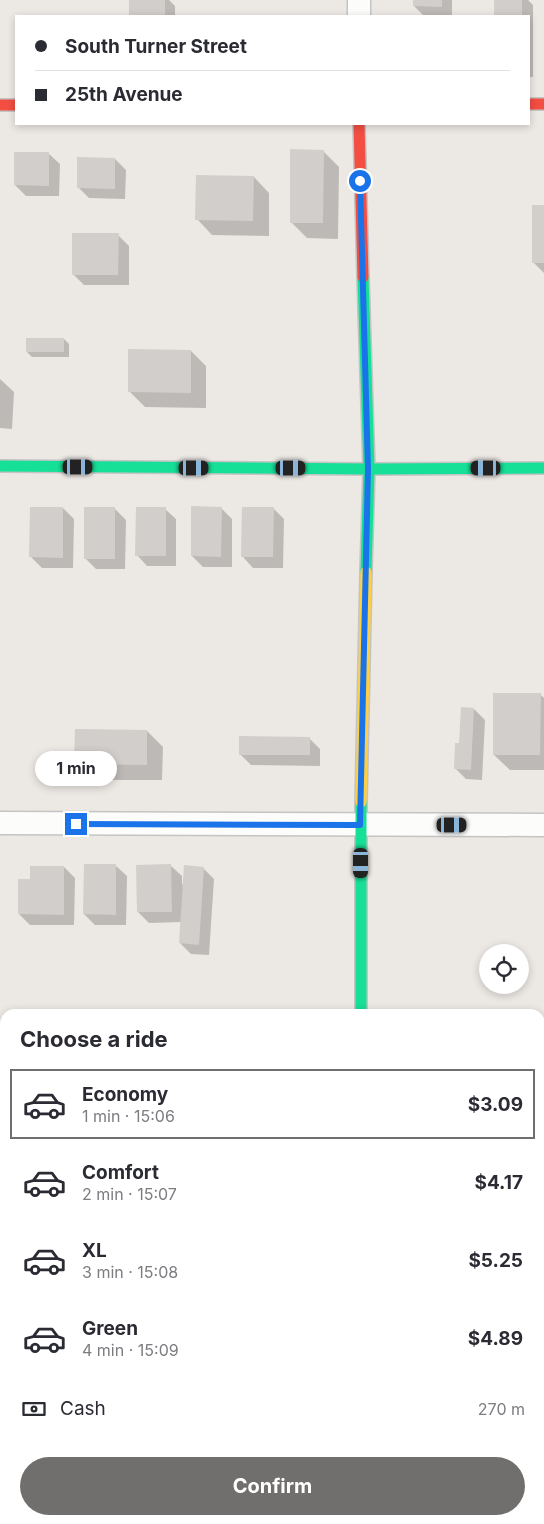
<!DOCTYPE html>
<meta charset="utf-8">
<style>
body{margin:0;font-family:Inter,sans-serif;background:#f7f7f7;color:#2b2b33;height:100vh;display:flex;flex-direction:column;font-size:19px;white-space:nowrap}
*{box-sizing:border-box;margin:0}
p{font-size:16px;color:#7c7c81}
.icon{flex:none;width:28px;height:28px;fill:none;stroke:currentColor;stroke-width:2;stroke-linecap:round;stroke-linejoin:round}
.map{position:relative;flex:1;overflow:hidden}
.side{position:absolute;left:0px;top:1009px;width:545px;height:516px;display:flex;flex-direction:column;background:#fff;border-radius:15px 15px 0 0;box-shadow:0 2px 8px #0003}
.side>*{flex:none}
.guide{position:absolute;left:15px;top:15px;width:515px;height:110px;border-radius:0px;box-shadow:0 2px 8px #0003;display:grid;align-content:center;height:110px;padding:0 20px;background:#fff}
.fabs{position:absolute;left:479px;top:944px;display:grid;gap:10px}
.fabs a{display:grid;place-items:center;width:50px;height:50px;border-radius:50%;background:#fff;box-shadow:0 2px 8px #0003;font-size:25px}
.end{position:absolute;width:22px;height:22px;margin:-11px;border:6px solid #1a73e8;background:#fff;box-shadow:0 0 0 2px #fff}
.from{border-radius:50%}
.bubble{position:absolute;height:35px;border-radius:18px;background:#fff;box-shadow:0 2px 8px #0003;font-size:16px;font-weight:700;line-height:35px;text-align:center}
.car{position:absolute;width:15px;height:30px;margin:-15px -8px;border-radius:6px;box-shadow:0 0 4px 1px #0007;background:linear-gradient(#222 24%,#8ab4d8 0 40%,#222 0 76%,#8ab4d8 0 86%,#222 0)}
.guide b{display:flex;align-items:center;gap:18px;height:48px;font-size:19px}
.guide b+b{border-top:1px solid #e1e1e2}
.guide i{width:12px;height:12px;background:#2b2b33}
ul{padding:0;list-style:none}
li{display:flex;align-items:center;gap:15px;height:70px;margin:0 10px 8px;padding:0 10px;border:2px solid transparent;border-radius:0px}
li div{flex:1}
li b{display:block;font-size:19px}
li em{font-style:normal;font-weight:700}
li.active{border-color:#706f6e}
li>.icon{width:45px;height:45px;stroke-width:1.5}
h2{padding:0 20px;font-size:22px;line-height:60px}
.pay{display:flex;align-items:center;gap:12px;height:55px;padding:0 20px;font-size:19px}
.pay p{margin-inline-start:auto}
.cta{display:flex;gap:10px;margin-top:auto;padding:10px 20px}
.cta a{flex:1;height:58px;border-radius:30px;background:#706f6e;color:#fff;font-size:20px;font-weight:700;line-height:58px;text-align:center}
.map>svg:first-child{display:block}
.shadow{fill:#0003}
.building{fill:#d1cecb}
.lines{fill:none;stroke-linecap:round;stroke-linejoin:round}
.street-casing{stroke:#c5c4c5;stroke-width:25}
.fast-casing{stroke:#c5c4c5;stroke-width:14}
.slow-casing{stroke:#c5c4c5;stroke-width:14}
.jam-casing{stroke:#c5c4c5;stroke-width:14}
.street{stroke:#fcfcfb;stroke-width:22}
.fast{stroke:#16e098;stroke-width:11}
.slow{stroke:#ffcf43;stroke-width:11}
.jam{stroke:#f24e42;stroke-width:11}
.route{stroke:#1a73e8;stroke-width:6}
</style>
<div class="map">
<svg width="544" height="1524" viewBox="0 0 544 1524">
<rect width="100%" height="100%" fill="#ece8e4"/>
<path class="shadow" d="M130,0H169L175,6V16H130Z
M414,0H452V16H424L414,6Z
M495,0H528L533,5V77H529V16H495Z
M323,151L339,167L338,239L307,238L291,222Z
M49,154L60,164L59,196H26L15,185Z
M115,159L126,170L125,199L89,198L78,187Z
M254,177L269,193V236L212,235L197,219Z
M544,206V273L533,262Z
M118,235L129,246V285H84L73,274Z
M64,339L69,344V357H32L27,352Z
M191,351L206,366V408L145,407L129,391Z
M0,379L14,392L12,429L0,428Z
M63,508L74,519L73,568H42L31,557Z
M221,508L232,519V567H203L192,556Z
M273,508L284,519L283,568H253L243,557Z
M115,509L126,520L125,569H96L85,558Z
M165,509L176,519V566H147L137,555Z
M540,694L544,698V770H510L494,755Z
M474,709L485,720L482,780L466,779L455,768L460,744Z
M147,731L163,747L162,780H91L76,764Z
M309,738L320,749V766L251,765L240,754Z
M116,866L127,876L126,925H95L84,914Z
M171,866L182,876V885L203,868L214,879L209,955L191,954L180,943L181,922L149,923L138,912Z
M64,867L75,878L74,925H30L19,914Z
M0,1089H5V1137H0Z
M0,1233H5V1296H0Z
M540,1235L544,1239V1281H540Z
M0,1435H5V1482H0Z"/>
<path class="building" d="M129,0H165V16H129Z
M413,0H442V7L413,6Z
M494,0H522V16H494Z
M290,149L324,150L323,223H290Z
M14,152H49V186L14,185Z
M77,157L115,158V189L77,188Z
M196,175L254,176L253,221L195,220Z
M532,205H544V263H532Z
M72,233H119L118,275H72Z
M26,338H64V352H26Z
M128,349L191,350V393L128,392Z
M191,506L222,507L221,557L191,556Z
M30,507H63V558L29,557Z
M84,507H115V559H84Z
M136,507H166V556H135Z
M242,507H274L273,557H241Z
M493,693H541L540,755H493Z
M461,707L474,708L471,770L454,769L455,743H459Z
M75,729L147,730V765L74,764Z
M239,736L310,737V755H239Z
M84,864H116V915L83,914Z
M171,864L172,912H137L136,865Z
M184,865L204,867L199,945L179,943Z
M30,866H64V915L18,914V879H30Z
M283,1009H316V1014H283Z
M0,1087H5V1127H0Z
M0,1232H5V1285H0Z
M0,1434H5V1471H0Z"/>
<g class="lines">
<defs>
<path id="street" d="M359,16V0
M0,823L544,825
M540,1176H544
M0,1178H5
M358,1524V1520"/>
<path id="fast" d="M363,277L369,469L366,572
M0,466L369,469L544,468
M361,802V1014"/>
<path id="slow" d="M361,802L366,572"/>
<path id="jam" d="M529,104H544
M0,105H16
M359,124L363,277"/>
</defs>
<use href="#street" class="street-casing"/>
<use href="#fast" class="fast-casing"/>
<use href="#slow" class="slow-casing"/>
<use href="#jam" class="jam-casing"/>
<use href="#street" class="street"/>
<use href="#fast" class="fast"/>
<use href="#slow" class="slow"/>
<use href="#jam" class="jam"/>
</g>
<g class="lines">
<path class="route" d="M76,824L360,825L368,469L360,181"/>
</g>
</svg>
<div class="fabs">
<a><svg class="icon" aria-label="locate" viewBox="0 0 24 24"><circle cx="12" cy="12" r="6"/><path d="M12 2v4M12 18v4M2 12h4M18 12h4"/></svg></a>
</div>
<i class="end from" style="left:360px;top:181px"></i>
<i class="end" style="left:76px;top:824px"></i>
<div class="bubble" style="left:35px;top:751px;width:82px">1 min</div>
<i class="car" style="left:78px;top:467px;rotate:90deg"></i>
<i class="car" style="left:194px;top:468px;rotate:90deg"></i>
<i class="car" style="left:291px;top:468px;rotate:90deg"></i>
<i class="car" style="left:486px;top:468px;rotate:270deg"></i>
<i class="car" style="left:452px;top:825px;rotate:90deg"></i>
<i class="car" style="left:361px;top:863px;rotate:180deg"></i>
<div class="guide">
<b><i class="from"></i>South Turner Street</b>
<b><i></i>25th Avenue</b>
</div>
<section class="side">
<h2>Choose a ride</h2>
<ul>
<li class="active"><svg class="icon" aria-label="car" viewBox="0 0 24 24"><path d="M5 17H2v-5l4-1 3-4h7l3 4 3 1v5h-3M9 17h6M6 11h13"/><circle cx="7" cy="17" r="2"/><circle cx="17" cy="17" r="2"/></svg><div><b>Economy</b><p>1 min · 15:06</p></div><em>$3.09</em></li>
<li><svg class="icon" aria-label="car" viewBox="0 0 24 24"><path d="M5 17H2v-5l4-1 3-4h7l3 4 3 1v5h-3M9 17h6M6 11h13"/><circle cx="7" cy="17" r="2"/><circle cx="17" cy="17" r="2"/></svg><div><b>Comfort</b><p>2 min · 15:07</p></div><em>$4.17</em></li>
<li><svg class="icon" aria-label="car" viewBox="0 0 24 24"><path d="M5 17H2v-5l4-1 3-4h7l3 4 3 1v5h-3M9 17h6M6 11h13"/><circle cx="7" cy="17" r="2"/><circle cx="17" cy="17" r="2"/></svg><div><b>XL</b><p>3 min · 15:08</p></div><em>$5.25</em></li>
<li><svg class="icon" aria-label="car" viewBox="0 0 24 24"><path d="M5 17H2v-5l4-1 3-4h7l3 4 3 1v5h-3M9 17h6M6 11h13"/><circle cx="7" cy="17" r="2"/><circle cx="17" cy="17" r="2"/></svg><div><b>Green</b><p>4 min · 15:09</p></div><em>$4.89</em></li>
</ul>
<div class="pay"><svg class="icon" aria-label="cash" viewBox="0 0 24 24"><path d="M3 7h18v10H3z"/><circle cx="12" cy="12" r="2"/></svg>Cash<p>270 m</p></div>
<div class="cta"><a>Confirm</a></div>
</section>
</div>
